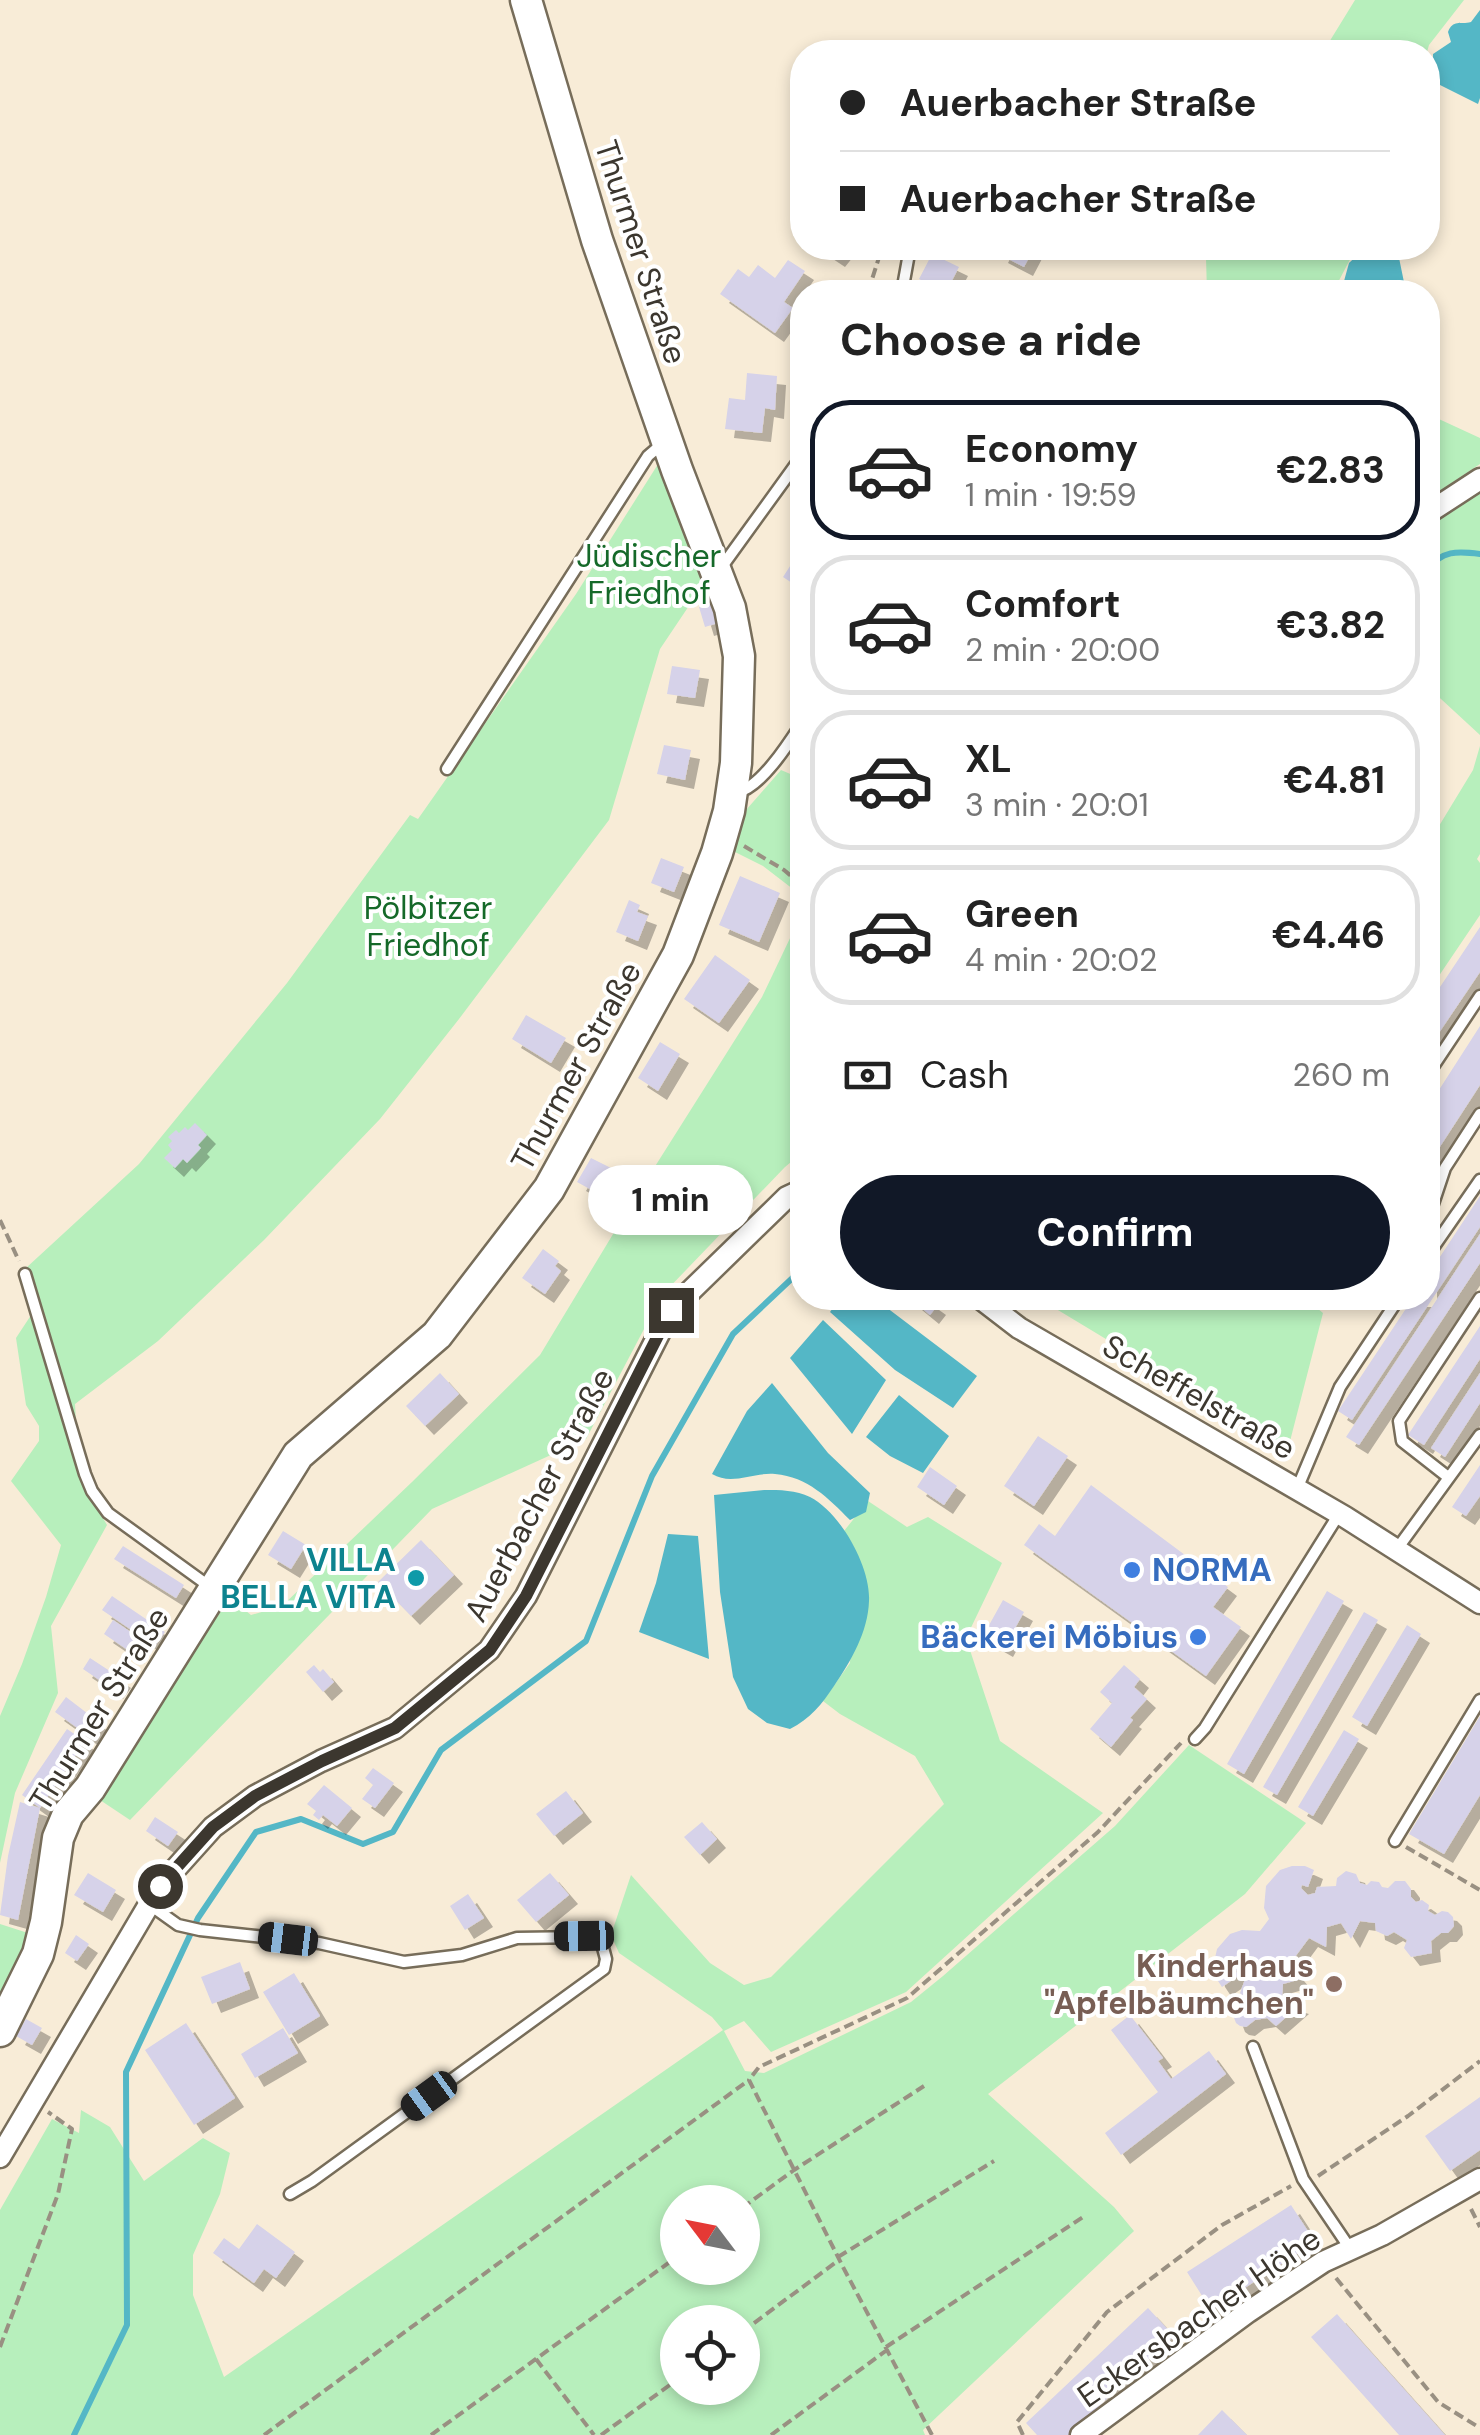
<!DOCTYPE html>
<meta charset="utf-8">
<style>
body{margin:0;font-family:"DM Sans",sans-serif;background:#f6f6f6;color:#222;height:100vh;display:flex;flex-direction:column;font-size:38px;white-space:nowrap}
*{box-sizing:border-box;margin:0}
p{font-size:32px;color:#767676}
.icon{flex:none;width:55px;height:55px;fill:none;stroke:currentColor;stroke-width:2;stroke-linecap:round;stroke-linejoin:round}
.map{position:relative;flex:1;overflow:hidden}
.sheet{position:absolute;left:790px;top:280px;width:650px;height:1030px;display:flex;flex-direction:column;background:#fff;border-radius:40px;box-shadow:0 5px 15px #0003}
.sheet>*{flex:none}
.top-card{position:absolute;left:790px;top:40px;width:650px;height:220px;border-radius:40px;box-shadow:0 5px 15px #0003;display:grid;align-content:center;height:220px;padding:0 50px;background:#fff}
.needle{width:65px;rotate:302deg}
.controls{position:absolute;left:660px;top:2185px;display:grid;gap:20px}
.controls a{display:grid;place-items:center;width:100px;height:100px;border-radius:50%;background:#fff;box-shadow:0 5px 15px #0003;font-size:50px}
.end{position:absolute;width:45px;height:45px;margin:-22px;border:12px solid #3c372f;background:#fff;box-shadow:0 0 0 5px #fff}
.from{border-radius:50%}
.bubble{position:absolute;height:70px;border-radius:35px;background:#fff;box-shadow:0 5px 15px #0003;font-size:32px;font-weight:700;line-height:70px;text-align:center}
.car{position:absolute;width:30px;height:60px;margin:-30px -15px;border-radius:12px;box-shadow:0 0 8px 2px #0007;background:linear-gradient(#222 24%,#8ab4d8 0 40%,#222 0 76%,#8ab4d8 0 86%,#222 0)}
.top-card b{display:flex;align-items:center;gap:35px;height:95px;font-size:38px}
.top-card b+b{border-top:2px solid #e0e0e0}
.top-card i{width:25px;height:25px;background:#222}
ul{padding:0;list-style:none}
li{display:flex;align-items:center;gap:30px;height:140px;margin:0 20px 15px;padding:0 30px;border:5px solid #e0e0e0;border-radius:40px}
li div{flex:1}
li b{display:block;font-size:38px}
li em{font-style:normal;font-weight:700}
li.current{border-color:#111827}
li>.icon{width:90px;height:90px;stroke-width:1.5}
h2{padding:0 50px;font-size:45px;line-height:120px}
.pay{display:flex;align-items:center;gap:25px;height:110px;padding:0 50px;font-size:38px}
.pay p{margin-inline-start:auto}
.action{display:flex;gap:20px;margin-top:auto;padding:20px 50px}
.action a{flex:1;height:115px;border-radius:60px;background:#111827;color:#fff;font-size:40px;font-weight:700;line-height:115px;text-align:center}
.map>svg:first-child{display:block}
.green{fill:#b7efbc;fill-rule:evenodd}
.water{fill:#54b7c6}
.lines{fill:none;stroke-linecap:round;stroke-linejoin:round}
.stream{stroke:#54b7c6;stroke-width:6}
.building{fill:#d6d2e9;filter:url(#shadow)}
.lane-casing{stroke:#776d5a;stroke-width:15}
.street-casing{stroke:#776d5a;stroke-width:25}
.secondary-casing{stroke:#776d5a;stroke-width:35}
.path{stroke:#999082;stroke-width:4;stroke-dasharray:10 5;stroke-linecap:butt}
.lane{stroke:#fff;stroke-width:10}
.street{stroke:#fff;stroke-width:20}
.secondary{stroke:#fff;stroke-width:30}
.route{stroke:#3c372f;stroke-width:12}
.shop-dot{fill:#3f7fe0;stroke:#fff;stroke-width:4}
.culture-dot{fill:#0f9aa8;stroke:#fff;stroke-width:4}
.education-dot{fill:#8d6e63;stroke:#fff;stroke-width:4}
.labels{text-anchor:middle;stroke-width:8;stroke-linejoin:round;paint-order:stroke}
.street-label{font-size:32px;fill:#3c372f;stroke:#fff}
.park-label{font-size:32px;fill:#156929;stroke:#fff}
.culture-label{font-size:32px;font-weight:bold;fill:#0d838f;stroke:#fff;text-anchor:end}
.shop-label{font-size:32px;font-weight:bold;fill:#366cbe;stroke:#fff;text-anchor:start}
.education-label{font-size:32px;font-weight:bold;fill:#785e54;stroke:#fff;text-anchor:end}
</style>
<div class="map">
<svg width="1480" height="2435" viewBox="0 0 1480 2435">
<defs>
<filter id="shadow"><feDropShadow dx="9" dy="9" stdDeviation="0" flood-color="#0004"/></filter>
</defs>
<rect width="100%" height="100%" fill="#f8ecd7"/>
<path class="green" d="M1355,0H1464L1429,45L1427,52H1323Z
M1185,248H1356L1333,292H1207L1206,258Z
M1428,414L1480,438V464L1428,499Z
M660,461L707,579L660,649L609,820L459,1019L380,1119L264,1240L158,1341L75,1404L79,1477L107,1525L51,1626L58,1693L15,1793L0,1863V1716L22,1664L46,1597L61,1545L11,1481L39,1441V1426L26,1405L16,1338L39,1303L26,1268L139,1164L287,983L410,815L418,819L576,594Z
M1480,493V735L1428,687V526Z
M1480,746V854L1477,859L1480,863V915L1428,992L1429,876L1428,844L1473,770Z
M781,770L802,779V896L763,866L735,852L746,810Z
M802,913V1153L785,1167L662,1295L586,1439L432,1509L130,1820L94,1796L230,1598L251,1615L282,1606L412,1482L540,1355L630,1206L762,997Z
M1038,1298H1305L1323,1313L1288,1449Z
M868,1501L907,1527L928,1517L1002,1563L966,1638L1000,1741L1103,1813L906,1992L771,2052L744,2021L724,2031L745,2071L764,2073L911,2002L943,1976L1115,1826L1189,1745L1306,1823L1245,1894L988,2094L1114,2207L1134,2231L923,2430L925,2435H0V2210L52,2119L79,2133L81,2110L110,2127L144,2181L203,2138L230,2153L220,2194L193,2255V2295L224,2377L723,2030L712,2017L619,1953L611,1935L631,1875L710,1963L744,1985L771,1977L944,1804L915,1756L840,1714L823,1701L850,1663L854,1547L844,1531ZM678,2202H742V2268H678ZM678,2322H742V2388H678Z
M0,1924L31,1934L0,2003Z"/>
<path class="water" d="M1480,10V98L1478,104L1428,79V69L1433,68V54L1451,42L1448,32C1453,19 1460,25 1471,22Z
M1365,248H1397L1406,292H1341L1349,263Z
M840,1298H874L977,1376L953,1408L895,1370L830,1312Z
M823,1320L886,1380L852,1434L790,1358Z
M772,1383L828,1453L870,1493L866,1512L850,1520C828,1498 808,1477 775,1474C753,1472 732,1486 712,1474L747,1411Z
M899,1395L949,1436L923,1473L890,1456L866,1437Z
M764,1490C780,1490 796,1490 810,1497C840,1512 871,1567 869,1601C868,1632 851,1661 834,1686C822,1704 810,1719 790,1729L767,1723L748,1709L733,1677L720,1592L714,1495Z
M668,1534L698,1536L709,1659L639,1632L656,1583Z"/>
<g class="lines">
<path class="stream" d="M1428,570C1441,550 1458,551 1480,554
M74,2435L127,2325L126,2072L198,1918L256,1832L301,1819L363,1844L393,1832L441,1750L586,1641L652,1476L733,1334L802,1269"/>
</g>
<path class="building" d="M821,248H844L836,258Z
M1002,248H1034L1024,267L999,254Z
M932,254L959,267L946,292L919,279Z
M788,260L805,271L784,302L793,308L775,333L720,294L738,269L749,277L758,265L775,278Z
M747,373L777,376L775,410L765,408L762,433L725,429L729,398L745,400Z
M792,563L802,570L801,589L783,577Z
M713,603L718,623L705,627L699,607Z
M672,666L700,670L695,698L667,694Z
M664,745L691,750L685,780L657,774Z
M661,858L684,867L674,892L651,883Z
M740,876L780,893L759,942L719,925Z
M629,900L640,905L637,912L648,916L638,941L616,932Z
M1480,927V972L1428,1049V1005Z
M715,955L750,980L719,1023L684,999Z
M526,1015L566,1038L551,1063L512,1039Z
M1480,1026V1085L1428,1165V1107Z
M660,1042L680,1054L658,1091L638,1078Z
M195,1123L207,1135L198,1145L201,1148L187,1163L183,1159L175,1168L164,1158L172,1150L168,1145L172,1141L168,1137L176,1130L179,1133L185,1127L188,1130Z
M591,1158L611,1168L597,1193L577,1182Z
M1480,1196V1227L1352,1420L1338,1411L1413,1298H1428V1275Z
M1480,1234V1263L1359,1445L1346,1437Z
M543,1249L559,1261L555,1266L561,1271L545,1294L522,1278Z
M916,1298H926L937,1306L930,1315L913,1301Z
M1480,1326V1359L1424,1445L1408,1435Z
M440,1373L459,1394L425,1426L406,1406Z
M1480,1373V1403L1445,1457L1431,1448Z
M1038,1436L1068,1456L1034,1506L1004,1486Z
M1480,1465V1496L1466,1516L1452,1507Z
M930,1467L957,1486L944,1505L917,1487Z
M1091,1485L1228,1587L1213,1607L1241,1627L1206,1676L1024,1545L1039,1524L1055,1536Z
M283,1531L306,1545L291,1569L268,1555Z
M421,1540L454,1575L411,1616L378,1582Z
M123,1546L184,1585L176,1598L114,1559Z
M1327,1591L1344,1601L1244,1774L1227,1764Z
M112,1596L165,1632L155,1646L102,1610Z
M1003,1600L1024,1612L1004,1648L983,1636Z
M1364,1612L1378,1620L1277,1795L1263,1787Z
M113,1620L144,1641L135,1655L104,1634Z
M1407,1625L1421,1634L1367,1726L1352,1717Z
M90,1658L122,1679L114,1690L83,1669Z
M314,1665L320,1672L323,1669L334,1682L323,1692L306,1672Z
M1124,1665L1140,1679L1134,1687L1147,1699L1130,1718L1133,1720L1111,1747L1090,1729L1112,1703L1100,1692Z
M66,1697L100,1723L90,1737L55,1712Z
M1480,1716V1795L1444,1854L1409,1834Z
M67,1729L85,1741L40,1808L18,1920L0,1915L8,1856L20,1802L40,1808L22,1795Z
M1344,1730L1359,1739L1313,1816L1298,1807Z
M373,1768L394,1783L375,1808L362,1799L373,1785L365,1778Z
M324,1785L352,1808L337,1826L323,1815L319,1820L313,1815L316,1811L307,1804Z
M566,1791L583,1813L554,1836L536,1814Z
M155,1817L178,1832L168,1846L146,1831Z
M702,1822L717,1839L700,1855L684,1837Z
M1292,1866H1305L1314,1870L1308,1887L1302,1885L1301,1888L1308,1895L1315,1893L1317,1887L1336,1886L1337,1878L1346,1871L1356,1874L1360,1883L1367,1885L1371,1881L1379,1882L1382,1887L1388,1888L1395,1881H1405L1411,1889V1897L1416,1902L1422,1900L1429,1905L1428,1911L1435,1915L1442,1911L1448,1912L1453,1917L1454,1926L1448,1933H1441L1431,1941L1432,1953L1411,1957L1404,1948L1407,1940L1394,1932L1387,1936L1376,1931L1375,1923L1360,1921L1351,1939L1341,1923L1327,1927L1326,1947L1309,1938L1289,1965L1301,1979L1283,1984L1282,2000L1300,2005L1276,2026L1267,2018L1255,2020L1246,2027L1240,2026L1236,2023L1233,2015L1236,2008L1245,2005V1998L1240,1993L1247,1974L1239,1969L1236,1971L1238,1976L1222,1987L1216,1978L1213,1967L1217,1949L1230,1934L1242,1930L1260,1931L1269,1919L1264,1908L1266,1886L1280,1870Z
M88,1873L116,1890L103,1912L74,1895Z
M550,1873L569,1895L536,1922L517,1900Z
M468,1894L484,1918L465,1930L450,1906Z
M76,1935L89,1944L77,1961L65,1953Z
M240,1962L250,1989L212,2004L201,1977Z
M294,1973L320,2016L289,2035L263,1992Z
M1130,2015L1163,2058L1158,2061L1171,2079L1209,2051L1226,2074L1121,2155L1105,2133L1158,2092L1111,2030Z
M26,2019L42,2028L32,2045L16,2036Z
M186,2023L235,2098L194,2125L145,2050Z
M283,2028L298,2053L255,2078L241,2054Z
M1480,2097V2150L1450,2171L1425,2136Z
M1291,2205L1315,2242L1211,2310L1187,2272Z
M257,2224L295,2252L276,2278L264,2269L254,2283L213,2253L224,2238L239,2249Z
M1148,2308L1174,2336L1068,2435H1037L1026,2423Z
M1337,2314L1352,2331L1445,2435H1399L1311,2337Z
M1222,2410L1247,2435H1198Z"/>
<g class="lines">
<defs>
<path id="lane" d="M902,292L910,248
M720,565L726,561L802,456
M447,769L648,456L662,444
M738,792C761,787 789,743 802,723
M1428,1074L1480,996
M1428,1219L1445,1168L1480,1114
M1428,1255L1480,1180
M25,1274L85,1474L92,1491L108,1513L213,1589
M1448,1477L1402,1441L1399,1421L1480,1298
M1297,1489L1340,1387L1399,1298
M1397,1549L1480,1435
M1195,1739L1205,1728L1339,1514
M1395,1841L1480,1700
M150,1905L178,1925L200,1930L319,1943L404,1962L462,1955L517,1938L585,1937L602,1944L606,1959L604,1969L312,2181L290,2194
M1253,2047L1303,2179L1351,2250"/>
<path id="street" d="M1428,513L1480,479
M980,1298L1019,1328L1345,1517L1480,1603
M0,2157L160,1886L213,1827L255,1796L321,1761L395,1728L489,1650L526,1596L671,1310L787,1197L802,1190
M1081,2435L1248,2312L1323,2262L1382,2235L1480,2179"/>
<path id="secondary" d="M0,2031L38,1954L46,1922L58,1838L68,1814L90,1788L298,1455L437,1335L549,1189L678,955L717,853L729,811L736,763L739,656L730,608L677,470L597,240L526,0"/>
</defs>
<use href="#lane" class="lane-casing"/>
<use href="#street" class="street-casing"/>
<use href="#secondary" class="secondary-casing"/>
<path class="path" d="M868,292L882,248
M793,334L802,336
M744,846L784,870L802,885
M0,1220L19,1261
M1406,1847L1480,1890
M1318,2176L1408,2116L1480,2061
M742,2208L794,2170L924,2086
M1471,2209L1480,2227
M838,2257L994,2161
M1336,2278L1438,2402L1480,2428
M742,2332L839,2260
M0,2347L58,2194L72,2129L48,2112
M886,2347L1083,2217
M536,2359L594,2435
M264,2435L749,2080
M431,2435L678,2256
M601,2435L678,2379
M771,2435L887,2350
M932,2435L843,2267L749,2080L759,2067L907,1998L1098,1832L1181,1743
M1023,2435L1017,2422L1107,2312L1222,2225L1291,2186"/>
<use href="#lane" class="lane"/>
<use href="#street" class="street"/>
<use href="#secondary" class="secondary"/>
</g>
<g class="lines">
<path class="route" d="M160,1886L213,1827L255,1796L322,1761L395,1728L490,1650L526,1596L671,1310"/>
</g>
<g class="shop-dot">
<circle cx="1132" cy="1570" r="10"/>
<circle cx="1198" cy="1637" r="10"/>
</g>
<circle class="culture-dot" cx="416" cy="1578" r="10"/>
<circle class="education-dot" cx="1334" cy="1984" r="10"/>
<g class="labels">
<g class="street-label">
<text transform="translate(641 252) rotate(72)" y="11">Thurmer Straße</text>
<text transform="translate(576 1066) rotate(-61)" y="11">Thurmer Straße</text>
<text transform="translate(1199 1397) rotate(30)" y="11">Scheffelstraße</text>
<text transform="translate(539 1495) rotate(-62)" y="11">Auerbacher Straße</text>
<text transform="translate(99 1709) rotate(-58)" y="11">Thurmer Straße</text>
<text transform="translate(1199 2317) rotate(-35)" y="11">Eckersbacher Höhe</text>
</g>
<g class="park-label">
<text x="649" y="567">Jüdischer<tspan x="649" dy="37">Friedhof</tspan></text>
<text x="428" y="919">Pölbitzer<tspan x="428" dy="37">Friedhof</tspan></text>
</g>
<g class="culture-label">
<text x="396" y="1571">VILLA<tspan x="396" dy="37">BELLA VITA</tspan></text>
</g>
<g class="shop-label">
<text x="1152" y="1581">NORMA</text>
<text x="1178" y="1648" text-anchor="end">Bäckerei Möbius</text>
</g>
<g class="education-label">
<text x="1314" y="1977">Kinderhaus<tspan x="1314" dy="37">"Apfelbäumchen"</tspan></text>
</g>
</g>
</svg>
<div class="controls">
<a><svg class="needle" viewBox="-14 -14 28 28"><path d="M0-13l5 13h-10z" fill="#e53935"/><path d="M0 13l5-13h-10z" fill="#767676"/></svg></a>
<a><svg class="icon" aria-label="locate" viewBox="0 0 24 24"><circle cx="12" cy="12" r="6"/><path d="M12 2v4M12 18v4M2 12h4M18 12h4"/></svg></a>
</div>
<i class="end from" style="left:160px;top:1886px"></i>
<i class="end" style="left:671px;top:1310px"></i>
<div class="bubble" style="left:588px;top:1165px;width:165px">1 min</div>
<i class="car" style="left:584px;top:1936px;rotate:269deg"></i>
<i class="car" style="left:288px;top:1939px;rotate:277deg"></i>
<i class="car" style="left:429px;top:2096px;rotate:234deg"></i>
<div class="top-card">
<b><i class="from"></i>Auerbacher Straße</b>
<b><i></i>Auerbacher Straße</b>
</div>
<section class="sheet">
<h2>Choose a ride</h2>
<ul>
<li class="current"><svg class="icon" aria-label="car" viewBox="0 0 24 24"><path d="M5 17H2v-5l4-1 3-4h7l3 4 3 1v5h-3M9 17h6M6 11h13"/><circle cx="7" cy="17" r="2"/><circle cx="17" cy="17" r="2"/></svg><div><b>Economy</b><p>1 min · 19:59</p></div><em>€2.83</em></li>
<li><svg class="icon" aria-label="car" viewBox="0 0 24 24"><path d="M5 17H2v-5l4-1 3-4h7l3 4 3 1v5h-3M9 17h6M6 11h13"/><circle cx="7" cy="17" r="2"/><circle cx="17" cy="17" r="2"/></svg><div><b>Comfort</b><p>2 min · 20:00</p></div><em>€3.82</em></li>
<li><svg class="icon" aria-label="car" viewBox="0 0 24 24"><path d="M5 17H2v-5l4-1 3-4h7l3 4 3 1v5h-3M9 17h6M6 11h13"/><circle cx="7" cy="17" r="2"/><circle cx="17" cy="17" r="2"/></svg><div><b>XL</b><p>3 min · 20:01</p></div><em>€4.81</em></li>
<li><svg class="icon" aria-label="car" viewBox="0 0 24 24"><path d="M5 17H2v-5l4-1 3-4h7l3 4 3 1v5h-3M9 17h6M6 11h13"/><circle cx="7" cy="17" r="2"/><circle cx="17" cy="17" r="2"/></svg><div><b>Green</b><p>4 min · 20:02</p></div><em>€4.46</em></li>
</ul>
<div class="pay"><svg class="icon" aria-label="cash" viewBox="0 0 24 24"><path d="M3 7h18v10H3z"/><circle cx="12" cy="12" r="2"/></svg>Cash<p>260 m</p></div>
<div class="action"><a>Confirm</a></div>
</section>
</div>
